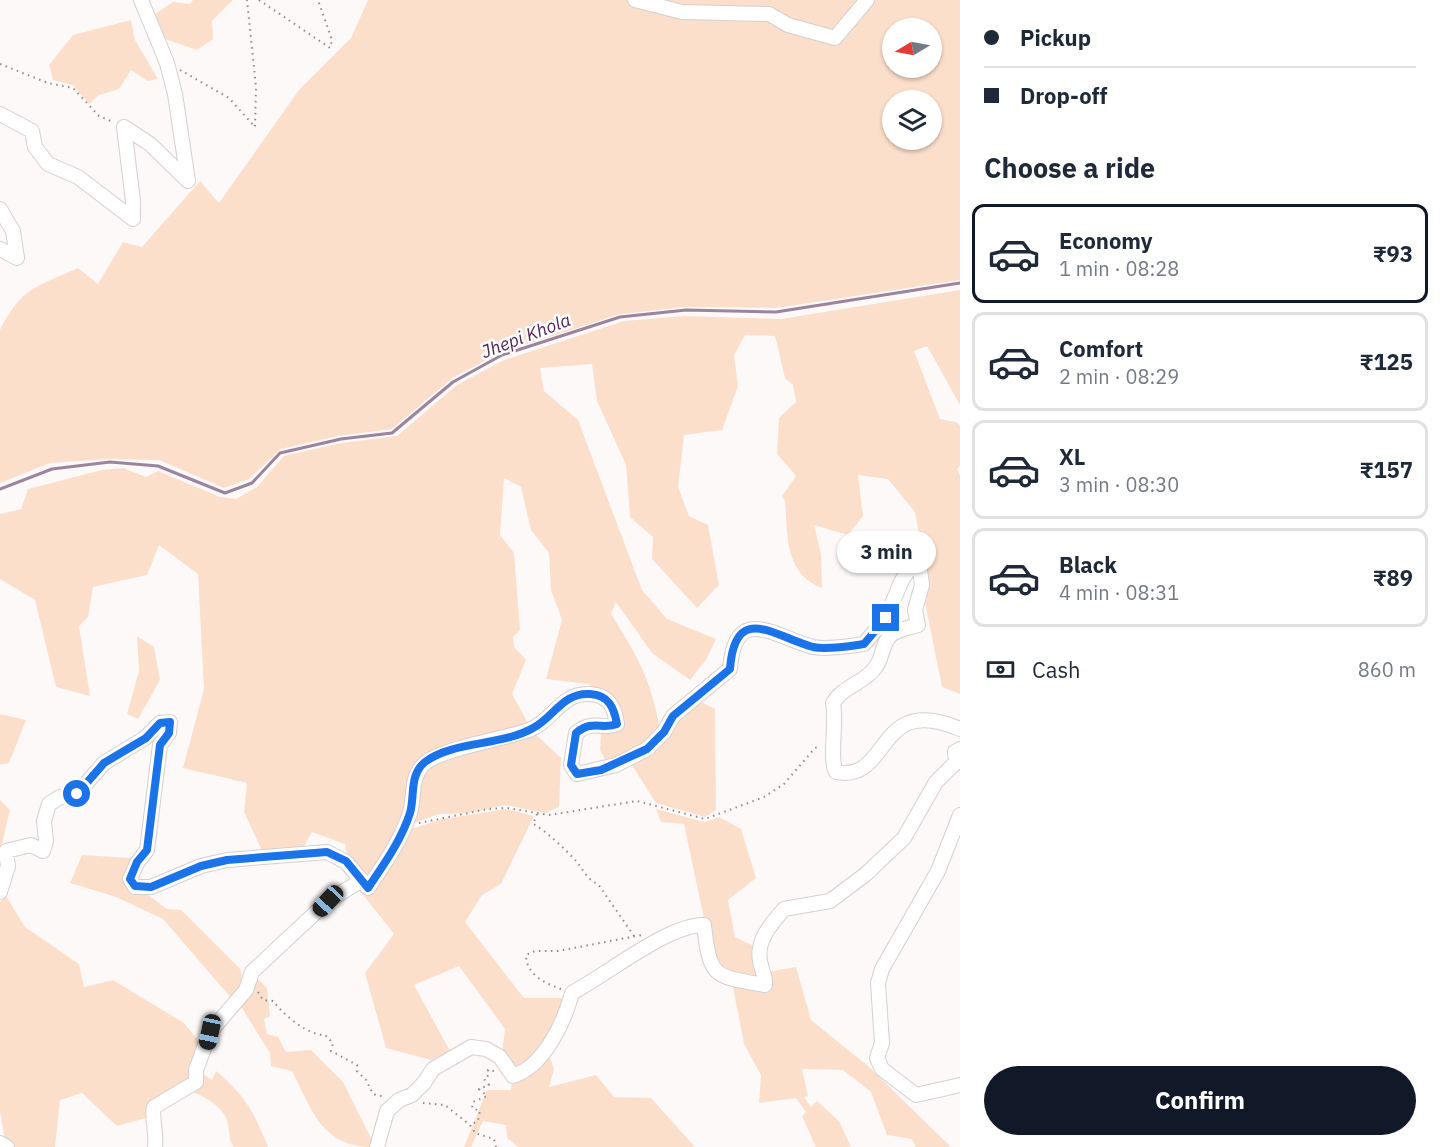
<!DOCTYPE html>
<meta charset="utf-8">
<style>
body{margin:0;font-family:"IBM Plex Sans",sans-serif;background:#f6f6f7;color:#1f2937;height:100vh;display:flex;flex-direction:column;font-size:22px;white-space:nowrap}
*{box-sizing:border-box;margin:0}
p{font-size:20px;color:#747a83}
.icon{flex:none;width:33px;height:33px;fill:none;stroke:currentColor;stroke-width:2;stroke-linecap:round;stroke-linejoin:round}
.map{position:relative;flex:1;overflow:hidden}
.panel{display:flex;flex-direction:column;background:#fff;width:480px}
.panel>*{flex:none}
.guide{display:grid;align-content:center;height:132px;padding:0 24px;background:#fff}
.needle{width:39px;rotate:260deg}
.tools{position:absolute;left:882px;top:18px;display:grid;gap:12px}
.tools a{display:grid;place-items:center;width:60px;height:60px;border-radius:50%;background:#fff;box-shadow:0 2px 4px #0004;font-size:30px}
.end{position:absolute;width:27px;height:27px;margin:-14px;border:8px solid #1a73e8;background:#fff;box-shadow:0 0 0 3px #fff}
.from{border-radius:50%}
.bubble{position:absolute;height:42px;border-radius:21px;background:#fff;box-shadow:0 2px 4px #0004;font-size:20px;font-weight:800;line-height:42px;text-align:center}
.car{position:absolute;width:18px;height:36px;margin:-18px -9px;border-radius:8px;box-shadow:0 0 4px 2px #0007;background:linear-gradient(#222 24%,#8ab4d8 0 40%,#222 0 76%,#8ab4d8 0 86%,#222 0)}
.guide b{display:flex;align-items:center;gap:21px;height:57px;font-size:22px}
.guide b+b{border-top:2px solid #e0e1e3}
.guide i{width:15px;height:15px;background:#1f2937}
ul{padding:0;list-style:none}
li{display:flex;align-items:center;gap:18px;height:99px;margin:0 12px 9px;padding:0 12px;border:3px solid #e0e1e3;border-radius:12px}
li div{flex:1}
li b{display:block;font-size:22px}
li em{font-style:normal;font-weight:800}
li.current{border-color:#111827}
li>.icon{width:54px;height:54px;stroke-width:1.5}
h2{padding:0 24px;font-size:27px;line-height:72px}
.pay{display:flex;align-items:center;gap:15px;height:66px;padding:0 24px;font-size:22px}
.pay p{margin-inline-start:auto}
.action{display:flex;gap:12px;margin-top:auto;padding:12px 24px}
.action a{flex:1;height:69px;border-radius:36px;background:#111827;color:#fff;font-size:24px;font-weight:800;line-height:69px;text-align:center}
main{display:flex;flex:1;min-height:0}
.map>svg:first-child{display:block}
.green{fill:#fcdfcb;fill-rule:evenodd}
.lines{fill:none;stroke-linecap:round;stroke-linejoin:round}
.stream{stroke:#9b849d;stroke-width:3}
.minor-casing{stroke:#d4cfd0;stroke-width:16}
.path{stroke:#8e8a8a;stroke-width:2;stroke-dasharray:1.5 4.5;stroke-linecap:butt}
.minor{stroke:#fff;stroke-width:14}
.route{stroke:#1a73e8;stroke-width:8}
.labels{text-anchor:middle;stroke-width:5;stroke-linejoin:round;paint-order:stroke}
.water-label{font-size:18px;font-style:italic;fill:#502756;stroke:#fff}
</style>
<main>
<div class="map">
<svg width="960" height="1147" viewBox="0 0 960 1147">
<rect width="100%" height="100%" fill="#fdf9f9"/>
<path class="green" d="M193,0H233L212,21L213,39L197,50L159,37L151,17L173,2L190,4Z
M368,0H960V280L776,308L685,307L620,314L500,353L452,378L392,429L338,436L281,449L249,479L224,488L159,460L109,459L50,463L0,483V330C22,287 36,287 78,268L98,284L123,242L142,247L200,181L219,203L299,90L351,38ZM892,28H932V68H892ZM892,100H932V140H892Z
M131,20L135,40L158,79L148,81L131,70L119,89L99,95L89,104L73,85L53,80L49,65L73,35Z
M960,290V405L927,346L914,351L940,419L956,422L960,426V465L957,469L960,475V694L942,687L924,597L922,552L915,512L888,479L858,475L863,516L848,535L814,525L821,554L822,588C784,573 788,536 785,501L782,496L796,476L777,454L779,418L796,402L793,385L785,378L775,336L745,335L734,355L738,386L722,430L684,435L678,487L689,516L708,525L719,585L697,608L652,559L653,537L630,517L626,465L597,401L592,364L540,368L544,391L578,420L642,590L667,619L716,639L706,660L690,680L652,653L616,602L611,614C638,657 651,679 660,730L645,745L607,763L600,750L601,732L619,727L610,698L588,684L546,679L562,620L551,590L549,553L531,530L521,487L504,478L500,535L514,553L520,630L513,637L514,647L526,660L512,694L530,727L421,761L401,828L368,881L348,859L345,844L312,832L301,851L263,853L244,812L247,783L183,768L204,689L198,574L159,545L147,575L93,587L88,617L79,626L90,696L56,687L35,600L0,579V514L21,509L28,489L102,470L123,468L146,477L158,471L220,497L236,499L257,487L284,456L341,443L397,436L457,385L504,360L624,321L685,316L781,319Z
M137,636L154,647L160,680L138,719L127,714L139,671Z
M696,699L715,709L716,810L705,817L656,803L630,762Z
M0,714L26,720L9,763L0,765Z
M533,732L561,758L559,807L545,813L505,805L468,813L439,814L408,825L414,793L427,764Z
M0,800L10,810L0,852Z
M507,809L534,816L501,884L482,895L465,922L524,998H564C562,1030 536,1053 514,1073L502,1053L505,1029L459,966L414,985L450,1051L431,1060L386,1048L365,973L394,934L357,887L368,889L405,831L442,819Z
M656,809L705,822L719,817L741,829L756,878L728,900L735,937L754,946L762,983L714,966L684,824L661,822Z
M82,855L132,858C126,871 123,880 129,892L138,895L144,892L167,909L181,910L241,970L242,987L232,999L163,919L116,897L70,883Z
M6,896L25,927L79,964L84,987L113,980L184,1023L203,1046L195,1083L150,1117L117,1126L82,1093L60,1100L55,1147H11L5,1140L0,1112V902Z
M796,967L811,1020L868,1066L951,1147H916L912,1139L887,1135L871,1092L843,1070L802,1069L808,1096L804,1097L811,1107L817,1101L839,1121L851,1147H816L802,1116L806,1112L796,1098L759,1103L761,1075L744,1044L732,982L754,985L767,972Z
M256,977L267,988L270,1016L264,1019L267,1034L278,1037L286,1052L311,1050L343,1082L374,1144L372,1147C322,1147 312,1110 292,1071L271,1066L270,1053L240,1005Z
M549,1054L554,1069L549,1087L596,1075L614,1097L651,1098L695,1147H518L507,1138L506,1125L483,1121L471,1147H464L487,1090H511L512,1083L528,1078Z
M198,1071L212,1080L216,1071C246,1096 254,1112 268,1147H234C228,1140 230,1132 228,1124C225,1107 203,1095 189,1091Z"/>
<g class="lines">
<path class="stream" d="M0,489L52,469L110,462L158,466L225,493L252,483L280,453L341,439L392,433L453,382L502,355L620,317L686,310L776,312L960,283"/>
<defs>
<path id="minor" d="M635,0L682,12L769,14L788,25L835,38L867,0
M0,114L32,131L35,147L48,164L78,177L133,219V201L124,127L150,144L188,181L175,94L167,63L141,0
M0,209L13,231L17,258L0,249
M956,762L955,752L960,749
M960,815L938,871L882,969L878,983L882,1043L877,1058L882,1069L916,1095L960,1085
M0,892L8,866L6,851L31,845L43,851L46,841L44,821L49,804L60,797L77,794L104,763L145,738L160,723L170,722L169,733L160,745L147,850L137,863L130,879L135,887H151L201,866L227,860L327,852L346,862L368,888C384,864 401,841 410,813C415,796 410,781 422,766C436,749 505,739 529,730C553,721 561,692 590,694C609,695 615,708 617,724C602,730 593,719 576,733L571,765L577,774L616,765L647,749L664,732L673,716L730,669C735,602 775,637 813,647C827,650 850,646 864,644L886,618L901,582L918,555L922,585L915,610L918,625C909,628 899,629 891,635C881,644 883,659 875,668C863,684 843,686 833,703C837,723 829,759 836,772C892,783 874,692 960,729
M0,1143L7,1147
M155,1147C157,1132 151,1117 154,1107L196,1082V1070L210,1032L246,990L252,972L328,901L362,880
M377,1147L387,1111L399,1100L412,1095L424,1083L433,1069L471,1047L486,1049L500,1057L513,1076C544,1066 564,1023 572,993C606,975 669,924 704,925C710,979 714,976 765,985C766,975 761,970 760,961C756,940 772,923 784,909L830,901L866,874L904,838L936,782L956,762H960"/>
</defs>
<use href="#minor" class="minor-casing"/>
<path class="path" d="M259,0L330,48L332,40L318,0
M0,64L48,83L73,88L99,116L113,122
M180,70L229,98L255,127L256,87L247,0
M537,814L533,824C543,828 567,851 576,861C583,869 587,880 598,884L634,936
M419,823L488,809L507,808L549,815L637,801L705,819L764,797L784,784L815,748L820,746
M561,989C544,983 526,974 526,955L535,951H558L642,935
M258,992L263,1000L273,1001C284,1015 307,1035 325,1035L333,1043L331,1051L357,1065V1071L366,1080L373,1094L385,1097
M494,1071L488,1070L489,1075L484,1079L489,1085L479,1089L487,1096L473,1102L472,1108L480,1111L478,1121L470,1125L475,1133L494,1139L496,1147
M423,1103L445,1105L470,1125"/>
<use href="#minor" class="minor"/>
</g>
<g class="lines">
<path class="route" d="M77,794L104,763L146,738L160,723L170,722L169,733L160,745L147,850L137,862L130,879L135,886L151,887L201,866L227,860L327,852L346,861L368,888C384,864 401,841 410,813C415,796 409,775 425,762C452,741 502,746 533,728C554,717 563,692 590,694C609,695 614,708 617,724C602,730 593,719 576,733L571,765L577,774L601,770L647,749L664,732L673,716L730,669C735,601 775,637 813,647C827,650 850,646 864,644L886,618"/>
</g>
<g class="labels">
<g class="water-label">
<text transform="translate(526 336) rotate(-21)" y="6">Jhepi Khola</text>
</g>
</g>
</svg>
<div class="tools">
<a><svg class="needle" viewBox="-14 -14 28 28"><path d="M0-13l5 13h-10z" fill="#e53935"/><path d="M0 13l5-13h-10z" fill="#747a83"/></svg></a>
<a><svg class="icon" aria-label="layers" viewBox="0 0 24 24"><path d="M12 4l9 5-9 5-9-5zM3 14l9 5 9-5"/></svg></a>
</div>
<i class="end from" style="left:77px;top:794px"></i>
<i class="end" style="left:886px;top:618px"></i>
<div class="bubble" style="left:837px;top:531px;width:99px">3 min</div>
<i class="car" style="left:328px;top:901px;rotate:223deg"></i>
<i class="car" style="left:210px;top:1032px;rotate:192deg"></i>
</div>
<section class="panel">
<div class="guide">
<b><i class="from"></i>Pickup</b>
<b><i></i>Drop-off</b>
</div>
<h2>Choose a ride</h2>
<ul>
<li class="current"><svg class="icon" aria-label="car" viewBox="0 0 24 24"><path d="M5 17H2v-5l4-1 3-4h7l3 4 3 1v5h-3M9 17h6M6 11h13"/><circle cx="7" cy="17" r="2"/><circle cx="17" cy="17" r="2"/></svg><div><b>Economy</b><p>1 min · 08:28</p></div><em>₹93</em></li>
<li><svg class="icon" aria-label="car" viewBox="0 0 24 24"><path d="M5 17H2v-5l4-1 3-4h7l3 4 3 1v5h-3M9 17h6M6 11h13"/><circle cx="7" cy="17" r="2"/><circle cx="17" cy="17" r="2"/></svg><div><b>Comfort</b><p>2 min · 08:29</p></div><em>₹125</em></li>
<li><svg class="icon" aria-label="car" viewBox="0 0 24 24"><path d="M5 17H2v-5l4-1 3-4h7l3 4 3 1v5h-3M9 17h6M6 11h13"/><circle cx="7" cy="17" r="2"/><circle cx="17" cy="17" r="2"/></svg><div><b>XL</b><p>3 min · 08:30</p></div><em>₹157</em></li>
<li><svg class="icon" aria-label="car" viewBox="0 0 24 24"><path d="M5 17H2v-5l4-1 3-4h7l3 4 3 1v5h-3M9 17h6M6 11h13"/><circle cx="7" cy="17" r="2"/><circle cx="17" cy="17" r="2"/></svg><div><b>Black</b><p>4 min · 08:31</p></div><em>₹89</em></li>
</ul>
<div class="pay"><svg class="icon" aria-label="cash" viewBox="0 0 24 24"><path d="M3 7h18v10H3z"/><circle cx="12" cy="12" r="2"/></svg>Cash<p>860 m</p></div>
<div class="action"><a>Confirm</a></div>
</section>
</main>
